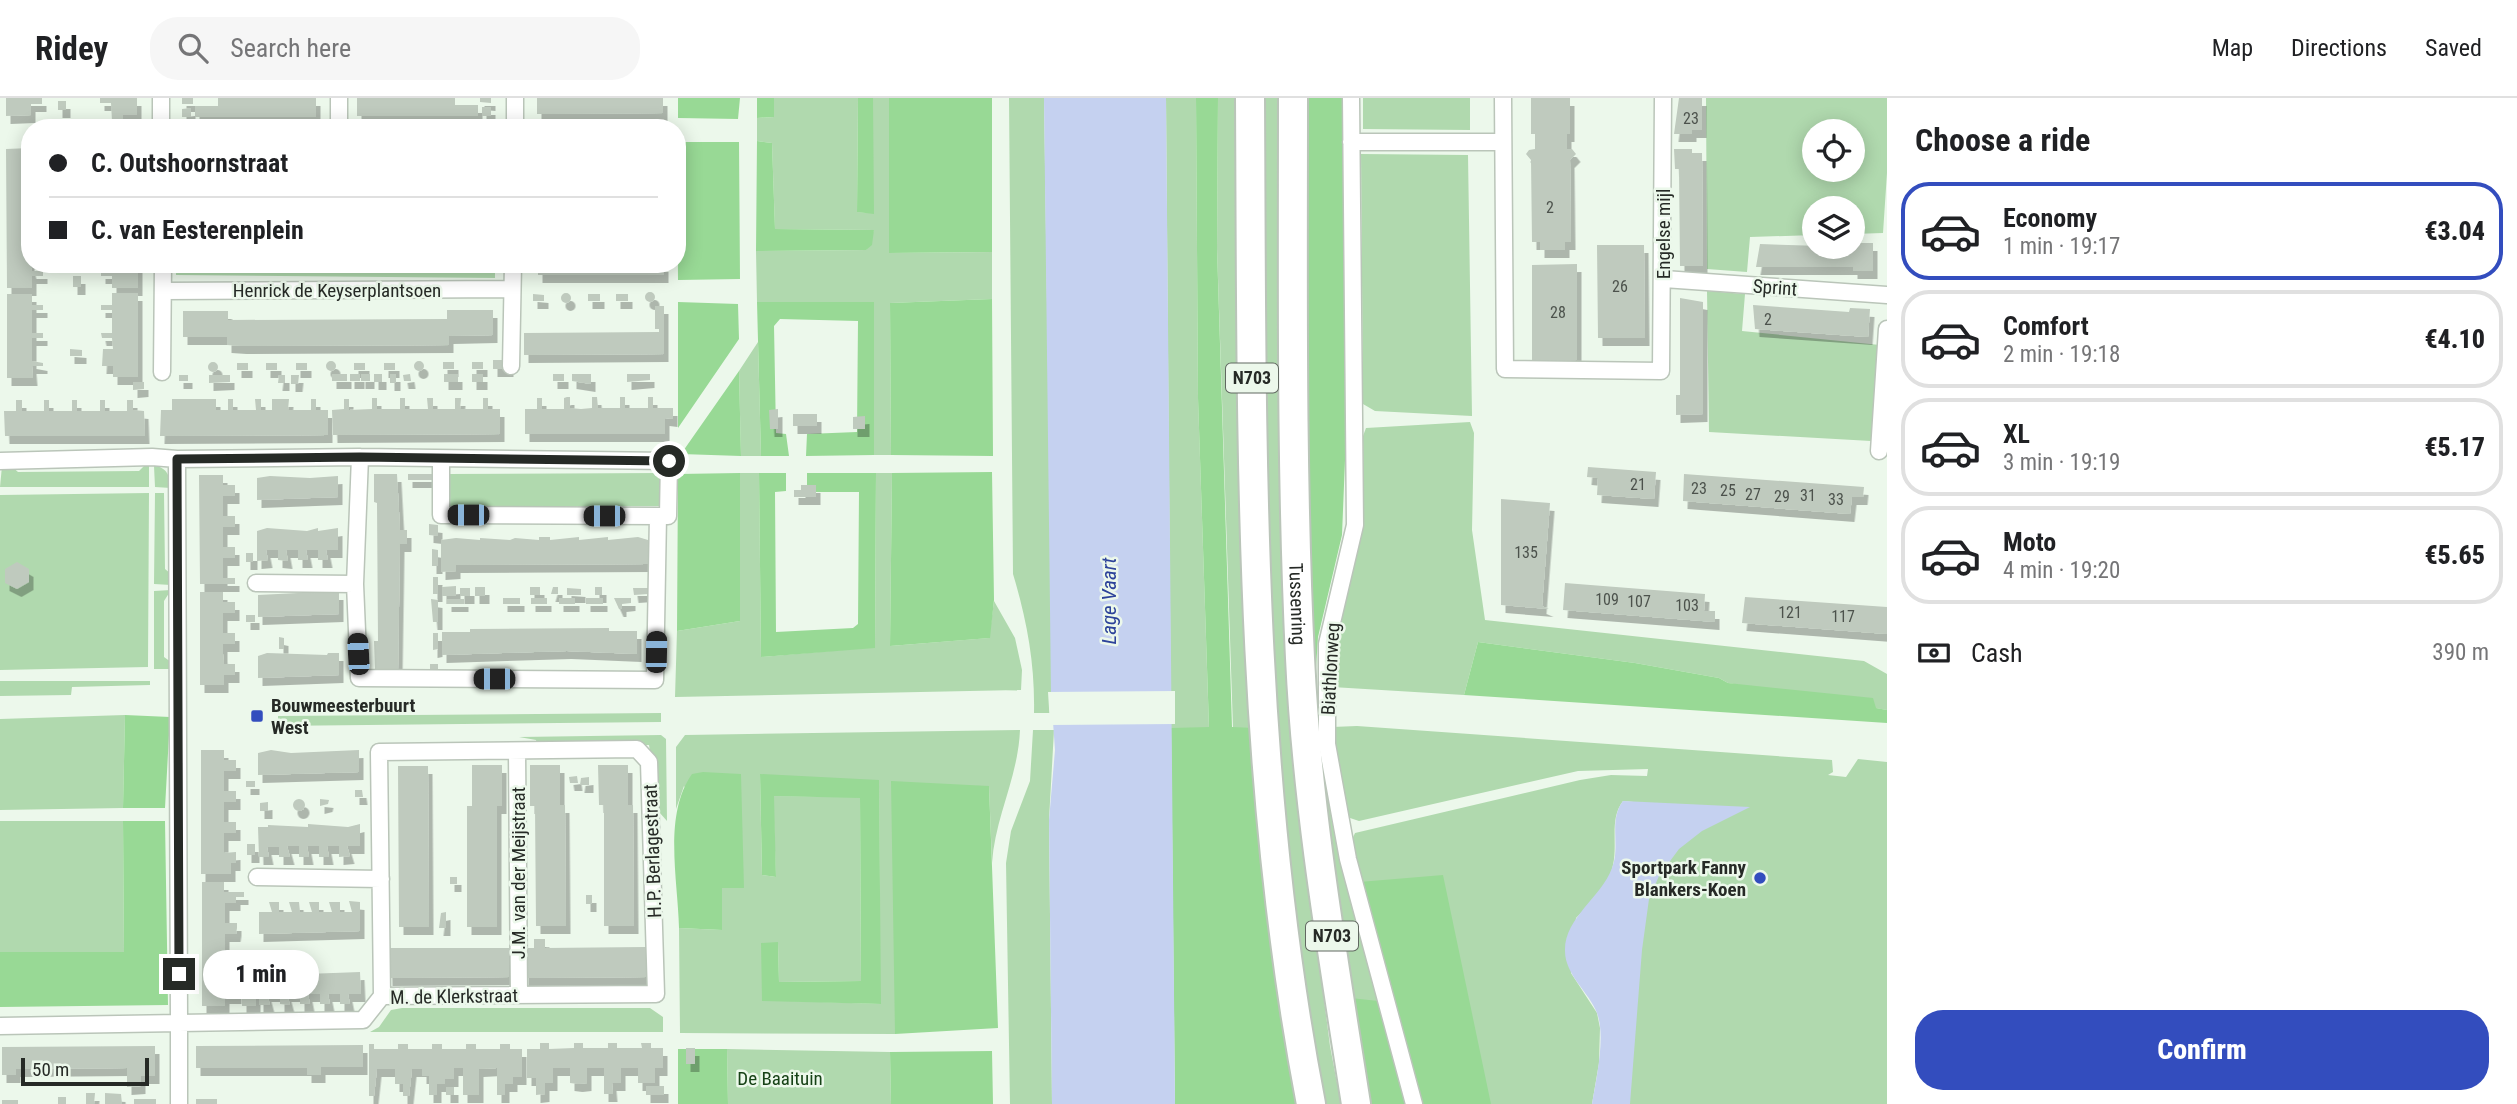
<!DOCTYPE html>
<meta charset="utf-8">
<style>
body{margin:0;font-family:"Roboto Condensed",sans-serif;background:#f6f6f6;color:#202124;height:100vh;display:flex;flex-direction:column;font-size:26px;white-space:nowrap}
*{box-sizing:border-box;margin:0}
p{font-size:23px;color:#757577}
.icon{flex:none;width:38px;height:38px;fill:none;stroke:currentColor;stroke-width:2;stroke-linecap:round;stroke-linejoin:round}
.map{position:relative;flex:1;overflow:hidden}
.details{display:flex;flex-direction:column;background:#fff;width:630px}
.details>*{flex:none}
.hud{position:absolute;left:21px;top:21px;width:665px;height:154px;border-radius:28px;box-shadow:0 4px 18px #0003;display:grid;align-content:center;height:154px;padding:0 28px;background:#fff}
.fabs{position:absolute;left:1802px;top:21px;display:grid;gap:14px}
.fabs a{display:grid;place-items:center;width:63px;height:63px;border-radius:50%;background:#fff;box-shadow:0 4px 18px #0003;font-size:35px}
.scale{position:absolute;left:21px;bottom:18px;width:128px;box-sizing:border-box;padding-left:7px;border:4px solid #262a26;border-top:0;font-size:19px;line-height:24px;white-space:nowrap;color:#262a26;-webkit-text-stroke:5px #ecf8eb;paint-order:stroke}
.end{position:absolute;width:32px;height:32px;margin:-16px;border:9px solid #262a26;background:#fff;box-shadow:0 0 0 4px #fff}
.from{border-radius:50%}
.bubble{position:absolute;height:49px;border-radius:24px;background:#fff;box-shadow:0 4px 18px #0003;font-size:23px;font-weight:800;line-height:49px;text-align:center}
.car{position:absolute;width:21px;height:42px;margin:-21px -10px;border-radius:9px;box-shadow:0 0 5px 2px #0007;background:linear-gradient(#222 24%,#8ab4d8 0 40%,#222 0 76%,#8ab4d8 0 86%,#222 0)}
.hud b{display:flex;align-items:center;gap:24px;height:66px;font-size:26px}
.hud b+b{border-top:2px solid #e0e0e0}
.hud i{width:18px;height:18px;background:#202124}
ul{padding:0;list-style:none}
li{display:flex;align-items:center;gap:21px;height:98px;margin:0 14px 10px;padding:0 14px;border:4px solid #e0e0e0;border-radius:28px}
li div{flex:1}
li b{display:block;font-size:26px}
li em{font-style:normal;font-weight:800}
li.active{border-color:#334dbe}
li>.icon{width:63px;height:63px;stroke-width:1.5}
h2{padding:0 28px;font-size:32px;line-height:84px}
.pay{display:flex;align-items:center;gap:18px;height:77px;padding:0 28px;font-size:26px}
.pay p{margin-inline-start:auto}
.button{display:flex;gap:14px;margin-top:auto;padding:14px 28px}
.button a{flex:1;height:80px;border-radius:28px;background:#334dbe;color:#fff;font-size:28px;font-weight:800;line-height:80px;text-align:center}
header{display:flex;align-items:center;gap:42px;box-sizing:border-box;height:98px;padding:0 35px;background:#fff;border-bottom:2px solid #e0e0e0}
header strong{font-size:33px}
nav{display:flex;gap:38px;margin-inline-start:auto;font-size:24px}
.search{width:490px;height:63px;background:#f6f6f6;display:flex;align-items:center;gap:18px;box-sizing:border-box;padding:0 24px;border-radius:28px;color:#757577;font-size:26px}
main{display:flex;flex:1;min-height:0}
.map>svg:first-child{display:block}
.green{fill:#b0d9ae;fill-rule:evenodd}
.forest{fill:#98d995}
.water{fill:#c5d1f0}
.pier{fill:#ecf8eb}
.building{fill:#bfcabe;filter:url(#shadow)}
.lines{fill:none;stroke-linecap:round;stroke-linejoin:round}
.street-casing{stroke:#bac5b9;stroke-width:19}
.highway-casing{stroke:#bac5b9;stroke-width:32}
.street{stroke:#fff;stroke-width:16}
.highway{stroke:#fff;stroke-width:28}
.route{stroke:#262a26;stroke-width:9}
.poi-dot{fill:#334dbe;stroke:#ecf8eb;stroke-width:2.5}
.labels{text-anchor:middle;stroke-width:5;stroke-linejoin:round;paint-order:stroke}
.number-label{font-size:16px;fill:#4c524c}
.shield{fill:#ecf8eb;stroke:#616861;stroke-width:2}
.shield-label{font-size:18px;font-weight:bold;fill:#262a26}
.street-label{font-size:19px;fill:#262a26;stroke:#ecf8eb}
.poi-label{font-size:19px;font-weight:bold;fill:#262a26;stroke:#ecf8eb;text-anchor:start}
.park-label{font-size:19px;fill:#164216;stroke:#ecf8eb}
.water-label{font-size:21px;font-style:italic;fill:#2d439a;stroke:#ecf8eb}
</style>
<header>
<strong>Ridey</strong>
<div class="search"><svg class="icon" aria-label="search" viewBox="0 0 24 24"><circle cx="10" cy="10" r="6"/><path d="M15 15l6 6"/></svg>Search here</div>
<nav><a>Map</a><a>Directions</a><a>Saved</a></nav>
</header>
<main>
<div class="map">
<svg width="1887" height="1006" viewBox="0 0 1887 1006">
<defs>
<filter id="shadow"><feDropShadow dx="4.5" dy="8" stdDeviation="0" flood-color="#0004"/></filter>
</defs>
<rect width="100%" height="100%" fill="#ecf8eb"/>
<path class="green" d="M774,0H858L857,114L873,115V0H889V155L992,154V201L890,205L891,357H874V204H757L756,153L866,152L874,132L775,131L772,45L757,43V20L774,19Z
M1009,0H1044L1053,615H1034C1035,566 1027,523 1013,476Z
M1166,0H1196L1198,300L1209,630H1171Z
M1218,0H1238L1254,630H1233L1217,150Z
M1259,0H1278L1283,482L1307,769L1330,948L1341,1006H1318L1307,950L1272,594Z
M1363,0H1470V32L1363,31Z
M1706,0H1887V75L1883,135L1853,136V110H1815V137L1750,139L1747,174L1707,171ZM1853,33V72H1815V33Z
M1361,56L1468,57L1472,318L1375,313L1363,306Z
M176,166H495V180L176,177Z
M1707,193L1745,196L1742,233L1880,247L1871,343L1709,334Z
M758,244L761,358H741L739,273Z
M1470,324L1474,335L1472,432L1485,522L1864,563L1887,576V612L1728,585L1719,580L1635,565L1478,544L1464,597L1332,589L1331,547L1364,427L1363,338L1366,330Z
M145,367H149V389H0L2,368H11L18,374L139,373Z
M154,368C167,369 170,378 171,390L155,389Z
M663,375L662,408L448,409V376Z
M740,375H759L761,559L875,549L876,375H892L890,548L989,540L994,503L1015,540L1022,572L1021,592L675,599L677,533L740,523Z
M149,395L148,569L0,572V397Z
M155,395H164L165,471L171,476V487L154,486Z
M171,492L164,503V559L171,564L172,571H154V493Z
M0,583H150V587L72,589L71,597L0,598Z
M661,615V624L272,628V623L278,622V618Z
M125,617L123,710L0,712V621Z
M1357,628L1832,662L1833,674L1828,677L1846,679L1858,661L1887,664V1006H1612L1644,705L1623,703C1609,721 1618,745 1613,767C1609,788 1591,805 1576,820L1571,875L1597,915L1600,930L1599,965L1592,1006H1419L1351,744L1355,735L1580,682L1611,677L1647,678L1648,671L1578,673L1359,723L1347,719L1332,629Z
M1020,632C1018,680 995,719 992,765L989,688L895,917V936L680,935L679,830L722,832V789L744,790L684,688L676,711V649L685,637ZM760,677L879,683L880,906L762,902L778,845L779,884L861,883L860,699L773,698L776,779L762,777Z
M1033,632H1054L1049,722L1052,1006H1010L1006,765L1011,733L1030,683Z
M661,637L666,641L667,723L659,714L649,647H537L536,642L519,639Z
M1326,686L1405,1006H1367L1333,770Z
M0,723H123L124,854H0Z
M402,910H650L663,919V934H370L379,929L391,912Z
M727,951L890,954L891,1006H728Z"/>
<path class="forest" d="M678,0H740L738,21L678,20Z
M757,0H774V19L757,20Z
M858,0H873L874,116L857,114Z
M889,0H992V154L889,155Z
M1196,0H1218L1217,150L1232,629L1254,630L1300,1006H1175L1171,630L1209,629L1198,300Z
M1304,0H1346L1348,288L1342,437L1318,539L1315,586L1304,378Z
M757,43L772,45L775,131L874,132L872,147L866,152L756,153Z
M677,44H739L740,181L678,182Z
M992,201L993,358L891,357L890,205Z
M678,204L738,206L739,241L678,330Z
M757,204H874V357L806,358L807,336L857,334L858,223L780,221L774,228L776,335L786,336L789,358H761Z
M739,273L741,358L681,356Z
M992,374L994,502L990,540L890,548L892,375Z
M740,375V523L677,533L678,376Z
M759,375H786V393L775,394L776,534L853,530L858,526L859,394H807V375H876L875,550L761,559Z
M1478,544L1635,565L1719,580L1728,585L1873,600L1876,610L1887,612V625L1464,597Z
M125,617L170,619L165,710H123Z
M703,674L741,676L744,790H722V832L679,830C678,782 663,717 692,676Z
M760,676L879,682L881,906L762,903L761,845L778,844L779,884L861,883L860,700L774,698L776,779L762,777Z
M891,683L989,688L998,930L895,936Z
M123,723H165L168,907L0,909V854H124Z
M1443,777L1491,1006H1419L1359,784Z
M1351,900L1378,903L1405,1006H1368Z
M678,951H727L728,1006H678Z
M992,953L993,1006H891L890,954Z"/>
<path class="water" d="M1044,0H1166L1175,1006H1052L1049,722L1055,652L1051,596Z
M1623,703L1750,709L1702,733L1679,751L1659,778L1649,801L1642,852L1630,1006H1592C1596,982 1606,938 1597,915C1589,894 1565,877 1565,853C1564,820 1601,800 1612,770C1621,748 1608,723 1623,703Z"/>
<path class="pier" d="M1175,593V626L1050,627L1048,594Z"/>
<path class="building" d="M6,0H42V6H31V17L6,18Z
M100,0H137V17H123V24L112,23L111,5H100Z
M182,0H193V6H182Z
M218,0H316V19H195V8H218Z
M357,0H455V7H478V18H357Z
M480,0H491V5L480,4Z
M537,0H663V15L537,16Z
M1531,0H1570V36H1567V51H1572L1576,56L1570,62L1571,144H1565V152H1540V144H1532L1531,62L1526,56L1529,52L1535,51V36H1531Z
M1679,0H1702V32H1692V36H1674Z
M58,3H66V12H58Z
M482,9H491V18H482Z
M191,10V19H182V11Z
M30,50V166L32,173H43V178H32V190H7L6,51Z
M1674,51H1692V55H1702L1703,168H1680L1679,71H1675Z
M1853,145H1873V173H1853V169H1756L1760,146L1853,149Z
M1597,147H1644L1645,240H1598Z
M112,166H138V190H112V178H101V173H112Z
M538,166H664V177H538Z
M1577,166V262L1532,263V167Z
M73,178H81V189H73Z
M645 199a5 5 0 1 1 10 0a5 5 0 1 1-10 0Z
M112,195H138V279H113V268H102L103,251H113L112,240H102L101,235H112V212H101V207H112Z
M561 200a5 5 0 1 1 10 0a5 5 0 1 1-10 0Z
M7,196H32V207H43V212H32V235H43V240H32V263L43,265V268H32L33,280H7Z
M533,196L544,197V203H533Z
M588,196H600V203H588Z
M616,196H628V203H616Z
M1680,200L1703,204V316L1676,317V297H1680Z
M1753,207L1849,214L1850,210L1870,211L1868,239L1755,231Z
M655,208H664V256L524,257V235L659,234V231H655Z
M447,212H493V237L449,238V247L242,248L227,247V239H183V213H228V222L447,221Z
M70,251L82,252V258H70Z
M493,262H509V271H493Z
M414 268a5 5 0 1 1 10 0a5 5 0 1 1-10 0Z
M326 268a5 5 0 1 1 10 0a5 5 0 1 1-10 0Z
M443,264H454V271H443Z
M472,264H483V271H472Z
M208 269a5 5 0 1 1 10 0a5 5 0 1 1-10 0Z
M237,265H248V272H237Z
M266,265H277V272H266Z
M296,265H307V272H296Z
M354,265H365V272H354Z
M384,265H395V272H384Z
M332,276H347V283H332Z
M350,276H360V283H350Z
M361,276H370V283H361Z
M374,276H382V284H374Z
M390,276H396V285H390Z
M410,276L411,283H404L403,277Z
M444,276H458V284H444Z
M472,276H483V284H472Z
M553,276H564V283H553Z
M572,276H591V286L572,283Z
M627,276H650V282L627,284Z
M179,277H188V283H179Z
M209,277H230V284L209,285Z
M279,277H285V285H278Z
M291,277H299L298,286H291Z
M133,284H144V291L133,292Z
M567,299H570V310L581,311L592,310V299H597L598,310H620V299H625V310H648V299H653V310H673V321L665,320V336H525V311H537V300H542V311H564V300Z
M372,300H377V311H400V300H405V311H428L427,300H433V311H455V300H461L460,311H483V300H488V311H500V336L333,337L332,312L344,311V301H349V312L372,311Z
M172,301H216V312H228V301H233V312H256L255,301H261V312H272V301H289L288,312H311V301H316V312H328V337L160,338L161,312H172Z
M16,302H22V313H44V302H49V313H72V302H77V313H100V302H105V313H127V302H133V312L144,313L145,338H5L4,313H16Z
M778,311V331H770L769,312Z
M793,316H817V328H793Z
M865,318V331H853V319Z
M1588,369L1656,374L1654,401L1597,397L1598,380L1587,379Z
M374,376H397L400,432H407V446H400L398,572H375L374,543H378L377,405L374,404Z
M408,376H438V382H408Z
M1684,376L1864,389L1863,399H1852L1850,416L1683,403Z
M199,377H223V387H235V398H223V418H235V429H223V449H235V460H223V480H235V486H200Z
M270,378L310,380L338,378V399L257,402V380Z
M801,387H816V399H794V392H801Z
M1501,401L1550,405L1542,508L1549,511L1501,507Z
M429,426L438,427V438L429,437Z
M267,430L307,433L318,430V433L338,430V452H326L328,462H318V452H306L308,462H298V452H286L288,463L278,462V452H266L268,462L257,463V433Z
M539,439H550V442L579,439V442L608,439V442L638,439L648,442V466L456,467V473L441,474V442L456,440L480,442V440L510,442L515,440L539,442Z
M432,451L438,452V468H432Z
M246,455H253V464H246Z
M17,464L29,471V484L17,491L5,485V471Z
M433,479H438V496H433Z
M1565,485L1705,496L1704,513H1715V524L1563,512Z
M456,488V498H442V489Z
M475,489H485V498H475Z
M530,489H540V497H530Z
M553,489H558V496H551Z
M595,489H602V497H595Z
M460,490H470V498H460Z
M567,490L581,491V497H567Z
M633,490H648V496L634,497Z
M200,494H223V504H235V515H223V535H235V546H223V556L224,566H235V577H224V587H200Z
M318,494H339V516L258,519V497Z
M1745,499L1887,509V536L1742,525Z
M503,500H520V506H503Z
M531,500H547V506H531Z
M559,500H575V506H559Z
M586,500H603V506H586Z
M614,500H631V505L622,506V511H619Z
M431,501L438,502V524H433Z
M447,501H464V506H447Z
M246,517H255V524H246Z
M609,530V533H637V556L567,553L442,557V534H470V531Z
M433,535H438V551L433,552Z
M279,539L284,540V551H279Z
M267,555L327,557L328,555H339V577L258,580V558Z
M430,566H438V571H430Z
M201,652H224V662H236V673H224V693H236V704H224V724H236V735H224V755L236,754V765H231V776H201Z
M271,652L291,655L359,652V674L258,677V655Z
M472,667H502V708H497V829H467V708H472Z
M530,667H560V707H565L566,828H536L535,708H530Z
M598,667H628V707H633L634,828H604V707H599Z
M398,668H428L429,829H399Z
M577,678L578,685H570L569,679Z
M589,679V687H580L581,680Z
M246,683H255V689H246Z
M355,692H362L363,699H355Z
M320,701L329,702L328,706L320,708Z
M293 707a6 6 0 1 1 12 0a6 6 0 1 1-12 0Z
M268,704V713H260V705Z
M308,726L348,729L360,726V748H347L350,758L339,759V748H327L329,759H319V748H307L309,759H299V748H287L290,759H279V749H267L269,759H259L258,729H268V727L308,729Z
M247,746H255V757H247Z
M450,779H457V786H450Z
M202,784H224V794H244V799H236V805H225V825H237V830L236,836H225V856H237V867H225V887H237V898H225V908H202Z
M586,797H592V806H586Z
M349,803L360,804V833L259,836V814H272L269,804H279V814H292L289,804H299L300,814H312L309,804H319V814H332L329,804H340V814H352Z
M446,814V830H439L441,815Z
M534,841H545V850L646,849V879L524,880V850H534Z
M387,850H509V879L388,880Z
M269,874H280V877L360,874L361,896H348L350,906H340V896H328L330,906H320V896H308L310,906H300V896H287L290,907L280,906V896H267L270,907H259V877H269Z
M242,892H256V908H242Z
M540,945H549V951L574,950V945H583V950H608V945H617V950H642L641,945H651V950H663V970H655V985H638V970H621V985H612L613,996H604V970H587V985L578,986L570,985V970H553V985H545V996L536,997V980H527V951H540Z
M369,946H374V951H398V946H408V951H432V946H442V951H466V946H476V951H500V946H510V951H522V979H513V986H505V997H497V970L479,971V997H463V970H454V981H445V986H437V997H429V978H422V971H412L409,998H403V986H395V971H377L374,998H369Z
M363,947V969H321V977H307V970H196V948Z
M155,948V978H141V988L127,989V970L16,971V977H2V949Z
M686,950H695V966H686Z
M646,988H664V997H646Z
M446,989H454V997H446Z
M86,995H95L94,1006H86Z
M105,995L121,996L122,1006H105Z
M58,999H66V1006H58Z
M134,1001H156V1006H134Z
M196,1001H217V1006H196Z
M2,1002H18V1006H2Z"/>
<g class="lines">
<defs>
<path id="street" d="M161,0V30
M1351,0L1355,427L1327,546V646L1348,761L1414,1006
M1503,0L1505,271L1661,273L1663,0
M339,30V0
M515,30V0
M1351,44H1502
M1664,181L1887,197
M163,193L512,191
M511,268L513,166
M162,274L163,166
M1879,353L1887,231
M177,361L360,359L669,363L668,418H658L655,582L359,580L355,486L360,359
M441,362V417L658,418
M0,363L152,359L177,361L179,925L0,928
M256,485L355,486
M517,653L519,897
M257,779L381,781
M179,1006V925L363,922L382,898L656,896L649,664L637,651L379,654L382,898"/>
<g id="highway">
<path d="M1250,0C1252,336 1247,675 1311,1006"/>
<path id="s1" d="M1293,0C1293,186 1291,374 1300,560C1307,709 1333,859 1356,1006"/>
</g>
</defs>
<use href="#street" class="street-casing"/>
<use href="#highway" class="highway-casing"/>
<use href="#street" class="street"/>
<use href="#highway" class="highway"/>
</g>
<g class="lines">
<path class="route" d="M179,876L177,361L360,359L669,363"/>
</g>
<g class="poi-dot">
<rect x="250" y="611" width="14" height="14" rx="3.5"/>
<circle cx="1760" cy="780" r="7"/>
</g>
<g class="labels">
<g class="number-label">
<text x="1691" y="26">23</text>
<text x="1550" y="115">2</text>
<text x="1620" y="194">26</text>
<text x="1558" y="220">28</text>
<text x="1768" y="227">2</text>
<text x="1638" y="392">21</text>
<text x="1699" y="396">23</text>
<text x="1728" y="398">25</text>
<text x="1753" y="402">27</text>
<text x="1808" y="403">31</text>
<text x="1782" y="404">29</text>
<text x="1836" y="407">33</text>
<text x="1526" y="460">135</text>
<text x="1607" y="507">109</text>
<text x="1639" y="509">107</text>
<text x="1687" y="513">103</text>
<text x="1790" y="520">121</text>
<text x="1843" y="524">117</text>
</g>
<g class="shield">
<rect x="1226" y="265.5" width="52" height="29" rx="5"/>
<rect x="1306" y="823.5" width="52" height="29" rx="5"/>
</g>
<g class="shield-label">
<text x="1252" y="286">N703</text>
<text x="1332" y="844">N703</text>
</g>
<g class="street-label">
<text transform="translate(1663 136) rotate(-90)" y="7">Engelse mijl</text>
<text transform="translate(1775 189) rotate(4)" y="7">Sprint</text>
<text x="337" y="199">Henrick de Keyserplantsoen</text>
<text dy="7" stroke="none"><textPath href="#s1" startOffset="506">Tussenring</textPath></text>
<text transform="translate(1330 571) rotate(-87)" y="7">Biathlonweg</text>
<text transform="translate(652 753) rotate(-92)" y="7">H.P. Berlagestraat</text>
<text transform="translate(518 775) rotate(-90)" y="7">J.M. van der Meijstraat</text>
<text transform="translate(454 898) rotate(-1)" y="7">M. de Klerkstraat</text>
</g>
<g class="poi-label">
<text x="271" y="614">Bouwmeesterbuurt<tspan x="271" dy="22">West</tspan></text>
<text x="1746" y="776" text-anchor="end">Sportpark Fanny<tspan x="1746" dy="22">Blankers-Koen</tspan></text>
</g>
<g class="park-label">
<text x="780" y="987">De Baaituin</text>
</g>
<g class="water-label">
<text transform="translate(1109 503) rotate(-90)" y="7">Lage Vaart</text>
</g>
</g>
</svg>
<div class="fabs">
<a><svg class="icon" aria-label="locate" viewBox="0 0 24 24"><circle cx="12" cy="12" r="6"/><path d="M12 2v4M12 18v4M2 12h4M18 12h4"/></svg></a>
<a><svg class="icon" aria-label="layers" viewBox="0 0 24 24"><path d="M12 4l9 5-9 5-9-5zM3 14l9 5 9-5"/></svg></a>
</div>
<div class="scale">50 m</div>
<i class="end from" style="left:669px;top:363px"></i>
<i class="end" style="left:179px;top:876px"></i>
<div class="bubble" style="left:203px;top:852px;width:116px">1 min</div>
<i class="car" style="left:468px;top:417px;rotate:270deg"></i>
<i class="car" style="left:604px;top:418px;rotate:270deg"></i>
<i class="car" style="left:656px;top:554px;rotate:1deg"></i>
<i class="car" style="left:358px;top:556px;rotate:357deg"></i>
<i class="car" style="left:494px;top:581px;rotate:270deg"></i>
<div class="hud">
<b><i class="from"></i>C. Outshoornstraat</b>
<b><i></i>C. van Eesterenplein</b>
</div>
</div>
<section class="details">
<h2>Choose a ride</h2>
<ul>
<li class="active"><svg class="icon" aria-label="car" viewBox="0 0 24 24"><path d="M5 17H2v-5l4-1 3-4h7l3 4 3 1v5h-3M9 17h6M6 11h13"/><circle cx="7" cy="17" r="2"/><circle cx="17" cy="17" r="2"/></svg><div><b>Economy</b><p>1 min · 19:17</p></div><em>€3.04</em></li>
<li><svg class="icon" aria-label="car" viewBox="0 0 24 24"><path d="M5 17H2v-5l4-1 3-4h7l3 4 3 1v5h-3M9 17h6M6 11h13"/><circle cx="7" cy="17" r="2"/><circle cx="17" cy="17" r="2"/></svg><div><b>Comfort</b><p>2 min · 19:18</p></div><em>€4.10</em></li>
<li><svg class="icon" aria-label="car" viewBox="0 0 24 24"><path d="M5 17H2v-5l4-1 3-4h7l3 4 3 1v5h-3M9 17h6M6 11h13"/><circle cx="7" cy="17" r="2"/><circle cx="17" cy="17" r="2"/></svg><div><b>XL</b><p>3 min · 19:19</p></div><em>€5.17</em></li>
<li><svg class="icon" aria-label="car" viewBox="0 0 24 24"><path d="M5 17H2v-5l4-1 3-4h7l3 4 3 1v5h-3M9 17h6M6 11h13"/><circle cx="7" cy="17" r="2"/><circle cx="17" cy="17" r="2"/></svg><div><b>Moto</b><p>4 min · 19:20</p></div><em>€5.65</em></li>
</ul>
<div class="pay"><svg class="icon" aria-label="cash" viewBox="0 0 24 24"><path d="M3 7h18v10H3z"/><circle cx="12" cy="12" r="2"/></svg>Cash<p>390 m</p></div>
<div class="button"><a>Confirm</a></div>
</section>
</main>
